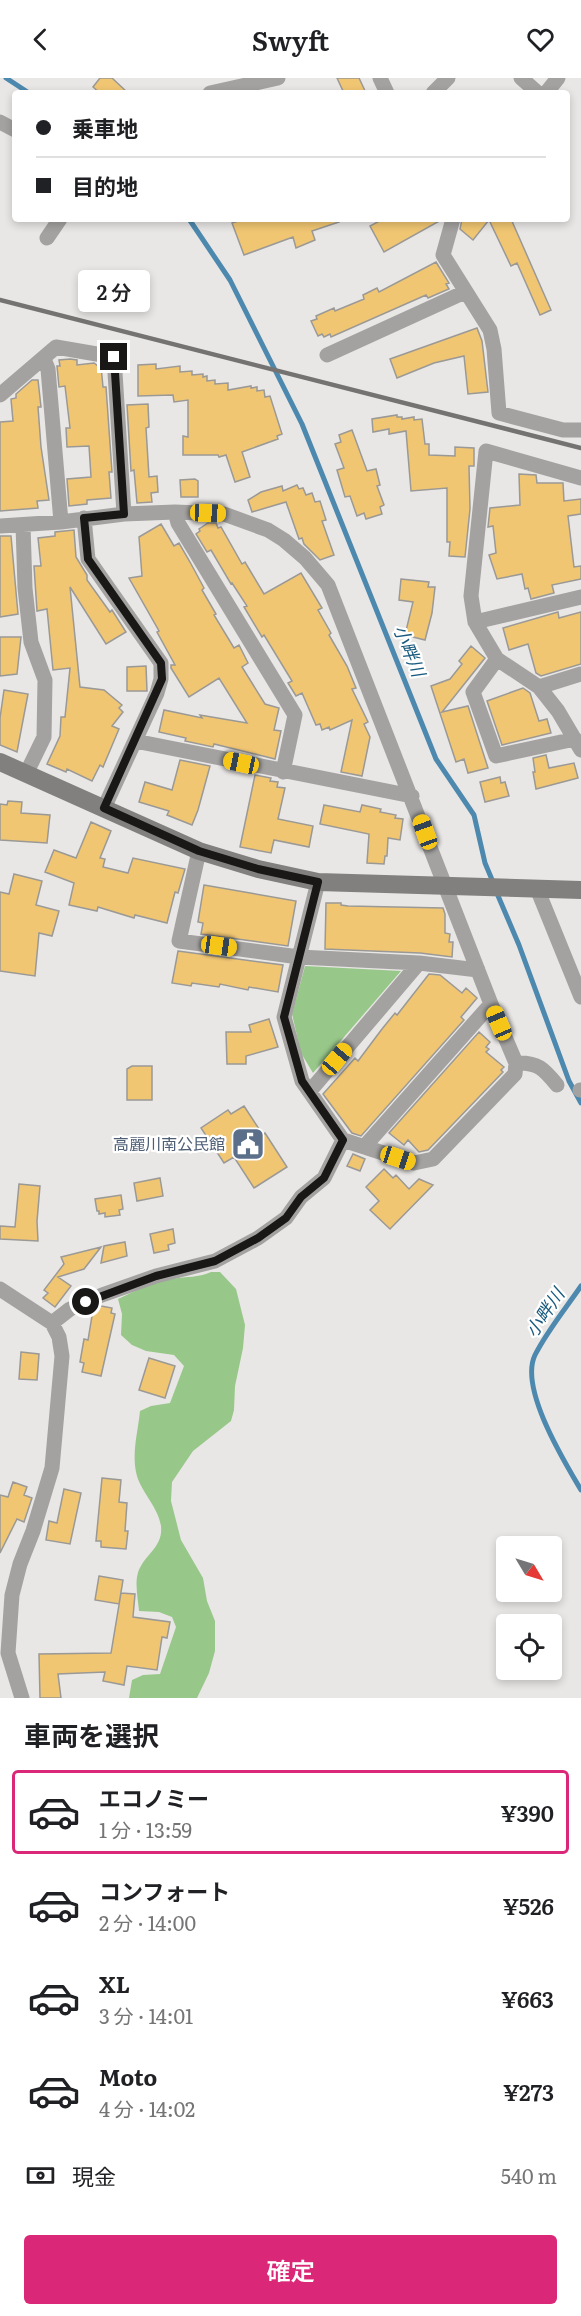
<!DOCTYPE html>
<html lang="ja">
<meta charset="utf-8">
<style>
body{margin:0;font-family:Literata,"Noto Sans JP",serif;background:#f2f2f2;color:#202124;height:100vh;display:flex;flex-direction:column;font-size:22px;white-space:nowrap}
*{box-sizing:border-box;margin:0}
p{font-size:20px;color:#757577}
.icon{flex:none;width:33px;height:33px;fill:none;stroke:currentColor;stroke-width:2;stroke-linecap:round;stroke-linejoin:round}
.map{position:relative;height:1620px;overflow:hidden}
.drawer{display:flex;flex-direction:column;background:#fff;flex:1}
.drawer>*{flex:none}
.hud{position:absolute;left:12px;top:12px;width:558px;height:132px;border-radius:6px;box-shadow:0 3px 9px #0003;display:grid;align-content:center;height:132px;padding:0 24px;background:#fff}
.needle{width:39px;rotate:128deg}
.buttons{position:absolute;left:496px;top:1458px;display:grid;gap:12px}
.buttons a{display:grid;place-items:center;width:66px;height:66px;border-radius:6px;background:#fff;box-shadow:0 3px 9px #0003;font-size:30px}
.end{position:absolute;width:27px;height:27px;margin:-14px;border:8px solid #191817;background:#fff;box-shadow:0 0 0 3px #fff}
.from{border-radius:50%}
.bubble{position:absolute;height:42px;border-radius:6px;background:#fff;box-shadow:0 3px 9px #0003;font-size:20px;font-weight:600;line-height:42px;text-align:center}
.car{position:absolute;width:18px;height:36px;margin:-18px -9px;border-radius:8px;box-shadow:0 0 4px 2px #0007;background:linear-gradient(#f5c518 24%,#345 0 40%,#f5c518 0 76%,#345 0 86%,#f5c518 0)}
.hud b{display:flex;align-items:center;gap:21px;height:57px;font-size:22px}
.hud b+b{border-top:2px solid #e0e0e0}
.hud i{width:15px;height:15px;background:#202124}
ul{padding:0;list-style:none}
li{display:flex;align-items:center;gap:18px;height:84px;margin:0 12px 9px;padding:0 12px;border:3px solid transparent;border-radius:6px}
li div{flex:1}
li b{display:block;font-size:22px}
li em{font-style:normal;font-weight:600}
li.selected{border-color:#db2777}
li>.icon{width:54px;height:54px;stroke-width:1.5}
h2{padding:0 24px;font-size:27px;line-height:72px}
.pay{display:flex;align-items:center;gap:15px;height:66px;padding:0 24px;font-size:22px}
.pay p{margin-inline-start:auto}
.action{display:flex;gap:12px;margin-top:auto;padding:12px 24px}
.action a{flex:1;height:69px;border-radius:6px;background:#db2777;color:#fff;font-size:24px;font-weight:600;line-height:69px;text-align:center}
header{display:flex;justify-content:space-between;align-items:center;height:78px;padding:0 24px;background:#fff;font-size:27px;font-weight:600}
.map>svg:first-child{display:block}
.green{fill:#98c78a}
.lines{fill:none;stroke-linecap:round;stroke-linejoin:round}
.stream{stroke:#4d89ae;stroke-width:5}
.building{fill:#f1c673;stroke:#9a9996;stroke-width:1.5}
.street{stroke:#a3a2a1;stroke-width:15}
.secondary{stroke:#81807e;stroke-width:18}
.rail{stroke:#747371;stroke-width:4.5}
.route{stroke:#191817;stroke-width:8}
.labels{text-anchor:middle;stroke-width:4.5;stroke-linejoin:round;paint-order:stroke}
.service-label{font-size:16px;fill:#4e5e75;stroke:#fff;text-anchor:end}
.water-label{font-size:18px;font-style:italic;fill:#195a7e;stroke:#fff}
</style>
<header><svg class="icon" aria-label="back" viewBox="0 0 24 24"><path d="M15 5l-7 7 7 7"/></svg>Swyft<svg class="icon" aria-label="heart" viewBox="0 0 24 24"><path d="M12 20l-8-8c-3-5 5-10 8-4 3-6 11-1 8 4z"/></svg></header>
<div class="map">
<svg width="581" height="1620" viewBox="0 0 581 1620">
<rect width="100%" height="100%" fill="#e9e7e5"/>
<path class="green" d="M305,888L401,893L313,995L301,975L292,936Z
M211,1194H220L236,1211L245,1247L243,1270L235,1308L234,1332L231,1343L193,1373L172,1404L171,1423L181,1462L203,1500L207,1523L215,1543V1573L209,1595L197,1620H129L132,1602L143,1597L160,1596L176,1549L172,1539L159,1534L139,1533C138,1520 133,1500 141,1488C149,1474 163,1467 161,1448C158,1429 142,1415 137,1398C131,1377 138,1354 140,1333L151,1328L170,1325L184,1288L174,1277L146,1273L132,1267L121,1257L122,1236L118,1221C135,1213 154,1203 173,1201C188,1198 197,1200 211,1194Z"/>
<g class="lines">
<path class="stream" d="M6,0L29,15
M189,141L230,202L302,346L436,681L474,737L485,785L493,804
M496,813L519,867L569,1003L581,1025
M581,1208C566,1230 547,1253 535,1277C519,1310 564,1383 581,1412"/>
</g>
<path class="building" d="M100,0H112L128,15H100L93,9Z
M337,0H359L366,15H344Z
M244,141H338L339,144L312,153L315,162L296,170L293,159L244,177L232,145Z
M383,141H443L384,174L370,148Z
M462,141H511L551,232L540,237L517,185L511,188L489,142L473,162L460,151Z
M436,184L449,205L446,206L449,211L428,220L426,217L331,259L330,256L324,259L322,256L318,258L311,243L317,241L316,238L334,230L335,233L364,221L363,217L377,210L379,214Z
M477,250L482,263L488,314L468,316L464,278L434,285L397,300L390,281Z
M70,281L77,282V287L94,285L98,288H101L103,309H106L112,394H109L111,420L87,422V426L69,428L67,401L91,399L89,368L67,369L66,350H70L65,308L59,309L57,288H60L59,282Z
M156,286V291L180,288V294L192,293V297L203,296V299L207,298V303L215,302V306L228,305V312L251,308V310L257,309V313L264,312L265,319L270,318L282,356L277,358L278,361L242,374L250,399L235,404L226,377L219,379L218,377H183V358L188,359V322L174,324L173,317L138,318V287Z
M32,302H38L41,329H38L41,369L49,422L37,423L38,430L0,433V344L13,343L11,321L16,320V316Z
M148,326L149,349L146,350L149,399L157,398L158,414L151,415L152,424L137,425L134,392L131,393L127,327Z
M397,337V339H402V341L414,339V342L422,341L425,366H429V377L455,378V369L474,370V388H469L470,431L465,479L449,478L450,464H447V410L411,413L406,353L389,356V351L373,354L372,341Z
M352,352L367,393L376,391L380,407L377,408L384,427L380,429L382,436L366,441L364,435L357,438L350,418L345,419L337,392L344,390L335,366L341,364L339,357Z
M519,396L536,397L537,405H563L564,423L581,421V436L568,438L574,489L581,488V501L552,507L554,515L531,521L528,510L525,511L522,496L497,501L489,477L496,475L493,448L488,449L490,430L520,427Z
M195,401L198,403V419H181L180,402Z
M297,407L299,411L303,410L306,417L312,415L315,424L320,423L326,442L322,443L334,477L320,482L304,466L302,460L299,461L286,424L252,434L248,422L261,414L282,408L283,413Z
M208,445H216L218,450L221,449L242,486L245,484L264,516L301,495L322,530L318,532L331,555L329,557L347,588L356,610L352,611L368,644L364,646L370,659L362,698L341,694L352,642L330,652L329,649L322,652L320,646L316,647L302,615L296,618L288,605L292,603L264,557L262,559L244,529L247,528L232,505L231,506L211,472L207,474L196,456L200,453L199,451Z
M161,446L174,468L179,465L190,484L204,510L202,512L216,536L214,537L234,570L239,567L248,585L242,589L265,626L279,630L274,652L281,653L275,681L214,666L213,669L185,663L186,660L159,654L164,632L202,640L200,637L247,645L219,600L189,619L171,590V587H175L157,554L159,553L129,500L142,498L139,459Z
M74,452L76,479L87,497V502L110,534L112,532L126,554L106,566L70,509L80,609L104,612L122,627L119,630L123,634L112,648L119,651L103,689L100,687L92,703L67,691L66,694L47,686L60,658L61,639H65L70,590L53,592L47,531L37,533L34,488H41L38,460L55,458V454Z
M0,458H11L18,536L0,539Z
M401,501L429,504L428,509H435L432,535L425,562L405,557L413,524L399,522Z
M558,534L559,540L581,534V586L541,598L536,595L528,566L509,572L503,550Z
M0,559H21L17,596L0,598Z
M471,568L485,580L442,634L468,628L488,690L468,695L464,681L456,684L431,608L450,601L462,586L459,583Z
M146,588L147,613H127V589Z
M523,610L530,615L539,643L547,641L551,655L502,667L487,623Z
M4,612L28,616L17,674L0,667V640Z
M546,677L549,690L574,685L578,700L536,711L533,694H535L533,680Z
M180,682L210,688L198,732L192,747L167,737L169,733L139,724L145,704L172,712Z
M255,697L271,700L270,703L278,704L277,709L285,710L278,741L313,748L309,769L274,762L271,775L240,769Z
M500,699L501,705L505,704L509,718L485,724L480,704Z
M8,723L22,724L21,735L50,737L47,765L0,762V726L7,727Z
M324,727L360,734L362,727L381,731L380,734L396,737L395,740L403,741L400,762L388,760L387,778H385L384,786L367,785L369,756L320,746Z
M91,744L111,753L100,780L105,781L103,789L128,795L133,780L185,791L178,815L175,814L167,845L135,837L134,840L98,829L97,833L69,827L74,805L45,794L54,772L76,780Z
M14,796L42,803L36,827L59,833L52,858L39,855L35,898L0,893V814L9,816Z
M204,807L296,823L288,868L201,856L203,845L198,844Z
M326,825H341V827L348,828L443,830L445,836V855L450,856L449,864H453L452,879L420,875L325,871Z
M178,873L283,887L278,914L249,909L248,912L220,906L219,909L192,905L191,908L172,905Z
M429,896L440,897L462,915L466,910L477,920L461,939L464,942L361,1058L352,1055L323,1016L355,980L358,983L382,951L395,935L397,937Z
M269,941L278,969L246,978V986H227L226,954H251L249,947Z
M479,954L490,964L486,969L489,971L486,974L504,989L501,992L503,994L428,1072L419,1074L408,1062L404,1067L389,1055Z
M132,988H152V1022H127V991Z
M244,1028L263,1057L265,1055L287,1089L254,1110L234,1079L224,1085L201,1050L228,1032L231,1036Z
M353,1076L365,1081L360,1093L347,1088Z
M384,1091L393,1100L396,1097L409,1111L419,1101L433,1107L390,1151L370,1132L379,1123L366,1109Z
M160,1100L163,1118L137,1123L134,1105Z
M19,1106L40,1108L37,1143L38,1163L0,1161V1148L15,1149Z
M121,1117L123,1131L119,1132L120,1137L105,1139V1135L99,1136V1133H97L95,1121Z
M173,1151L175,1165L168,1167L169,1172L154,1175L150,1156Z
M125,1164L127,1178L101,1185L104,1168Z
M101,1169L84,1191L58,1199L71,1208L55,1229L43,1220L48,1215L44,1212L64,1186L61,1179Z
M101,1228L112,1230L111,1235L115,1236L101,1298L82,1294L84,1285L80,1284L84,1261L88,1262L93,1232Z
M21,1274L39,1276L37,1302L19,1301Z
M149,1280L175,1288L165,1320L139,1312Z
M102,1400L121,1402L119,1424L127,1425L125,1453H128L126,1471L101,1469V1463H96Z
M13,1404L27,1409L24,1417L32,1420L24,1444L17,1441L0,1475V1417L8,1419Z
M64,1411L81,1415L70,1466L46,1462L49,1443L57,1445Z
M99,1498L123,1502L119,1526L95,1522Z
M121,1515L135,1516L133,1539L170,1544L167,1560L162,1559L157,1592L127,1588L124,1607L103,1603L105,1594L58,1596L61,1620H40L39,1576L111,1575Z"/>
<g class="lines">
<path class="street" d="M380,0L387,15
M521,0L538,15
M210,15L278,0
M433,15L448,0
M546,15L558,0
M0,44L15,52
M453,141L443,177L490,252L494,271L499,335L563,352H581
M47,160L60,141
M327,277L465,214
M44,281L48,291L61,444
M0,317L56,269L114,279L124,436
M581,400L486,373L471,518L475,544L497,581L539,609L558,633L581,672
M175,434L178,445L295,637L283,694
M84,440L88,481L161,585V601L157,615L104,730
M23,447L25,510L31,564L45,602L44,659L26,696
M0,448L61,444L124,436L175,434L224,436L268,452L284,462L305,480L328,507L491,926L516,985
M475,544L581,519
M497,581L473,614L496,678L575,661
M539,609L581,596
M135,663L412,718
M199,773L179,863L299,879L419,885L478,892
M318,804L284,939L302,1003L343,1062L414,1085L433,1081L515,996L516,985C538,984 544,991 557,1007
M538,813L581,919
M580,1012H581
M310,1013L419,885
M364,1069L491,926
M0,1211L52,1245L59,1259L62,1278L52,1390L33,1453L20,1486L12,1517L8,1575L22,1620
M52,1245L70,1231L102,1217L156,1198L215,1183L258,1160L286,1140L301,1119L324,1100L343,1062"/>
<path class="secondary" d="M0,684L199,773L258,791L318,804L581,812"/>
<path class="rail" d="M0,222L581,370"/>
</g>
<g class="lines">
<path class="route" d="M86,1224L156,1198L215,1183L258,1160L286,1140L301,1119L324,1100L343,1062L302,1003L284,939L318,804L258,791L199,773L104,730L162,601L161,585L88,481L84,440L124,436L114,279"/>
</g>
<defs>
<symbol id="civic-square" viewBox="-11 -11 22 22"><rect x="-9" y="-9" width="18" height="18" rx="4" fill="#5c6f8a" stroke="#fff"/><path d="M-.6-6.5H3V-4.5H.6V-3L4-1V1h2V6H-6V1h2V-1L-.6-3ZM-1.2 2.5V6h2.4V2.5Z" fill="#fff"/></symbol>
</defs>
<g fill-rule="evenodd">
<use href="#civic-square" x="229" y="1047" width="38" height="38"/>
</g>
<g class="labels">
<g class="service-label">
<text x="225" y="1072">高麗川南公民館</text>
</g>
<g class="water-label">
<text transform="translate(409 573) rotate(68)" y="6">小畔川</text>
<text transform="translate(545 1235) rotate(-56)" y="6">小畔川</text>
</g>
</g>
</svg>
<div class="buttons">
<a><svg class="needle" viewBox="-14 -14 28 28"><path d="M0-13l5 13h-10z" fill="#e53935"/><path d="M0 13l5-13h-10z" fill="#757577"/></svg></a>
<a><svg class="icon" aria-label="locate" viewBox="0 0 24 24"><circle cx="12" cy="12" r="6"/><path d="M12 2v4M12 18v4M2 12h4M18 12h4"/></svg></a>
</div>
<i class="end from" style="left:86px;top:1224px"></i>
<i class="end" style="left:114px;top:279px"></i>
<div class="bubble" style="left:78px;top:192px;width:72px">2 分</div>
<i class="car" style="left:208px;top:435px;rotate:92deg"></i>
<i class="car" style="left:241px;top:685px;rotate:282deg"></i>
<i class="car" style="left:425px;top:754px;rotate:340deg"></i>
<i class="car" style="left:219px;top:868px;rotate:98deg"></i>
<i class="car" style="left:499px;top:945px;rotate:337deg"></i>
<i class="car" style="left:337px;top:981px;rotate:40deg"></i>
<i class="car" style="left:398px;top:1080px;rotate:108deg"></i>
<div class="hud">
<b><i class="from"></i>乗車地</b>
<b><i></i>目的地</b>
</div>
</div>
<section class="drawer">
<h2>車両を選択</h2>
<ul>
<li class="selected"><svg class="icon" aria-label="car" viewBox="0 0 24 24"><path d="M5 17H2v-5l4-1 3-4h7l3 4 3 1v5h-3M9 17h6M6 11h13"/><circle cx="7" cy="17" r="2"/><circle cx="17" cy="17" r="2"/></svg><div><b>エコノミー</b><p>1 分 · 13:59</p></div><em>¥390</em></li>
<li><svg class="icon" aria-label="car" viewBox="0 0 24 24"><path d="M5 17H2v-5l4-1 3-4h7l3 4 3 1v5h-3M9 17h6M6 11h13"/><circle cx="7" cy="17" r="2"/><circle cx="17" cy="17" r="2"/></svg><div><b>コンフォート</b><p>2 分 · 14:00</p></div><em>¥526</em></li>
<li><svg class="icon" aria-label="car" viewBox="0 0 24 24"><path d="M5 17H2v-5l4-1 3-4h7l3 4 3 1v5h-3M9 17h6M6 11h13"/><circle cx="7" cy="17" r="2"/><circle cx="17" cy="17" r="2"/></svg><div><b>XL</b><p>3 分 · 14:01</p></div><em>¥663</em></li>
<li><svg class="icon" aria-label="car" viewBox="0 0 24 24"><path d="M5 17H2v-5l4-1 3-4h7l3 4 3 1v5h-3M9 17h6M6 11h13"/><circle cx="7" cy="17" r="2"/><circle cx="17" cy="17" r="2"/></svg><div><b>Moto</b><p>4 分 · 14:02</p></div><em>¥273</em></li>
</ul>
<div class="pay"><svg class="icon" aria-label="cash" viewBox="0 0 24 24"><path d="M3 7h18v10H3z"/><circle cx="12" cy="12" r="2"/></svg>現金<p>540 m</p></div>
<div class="action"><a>確定</a></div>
</section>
